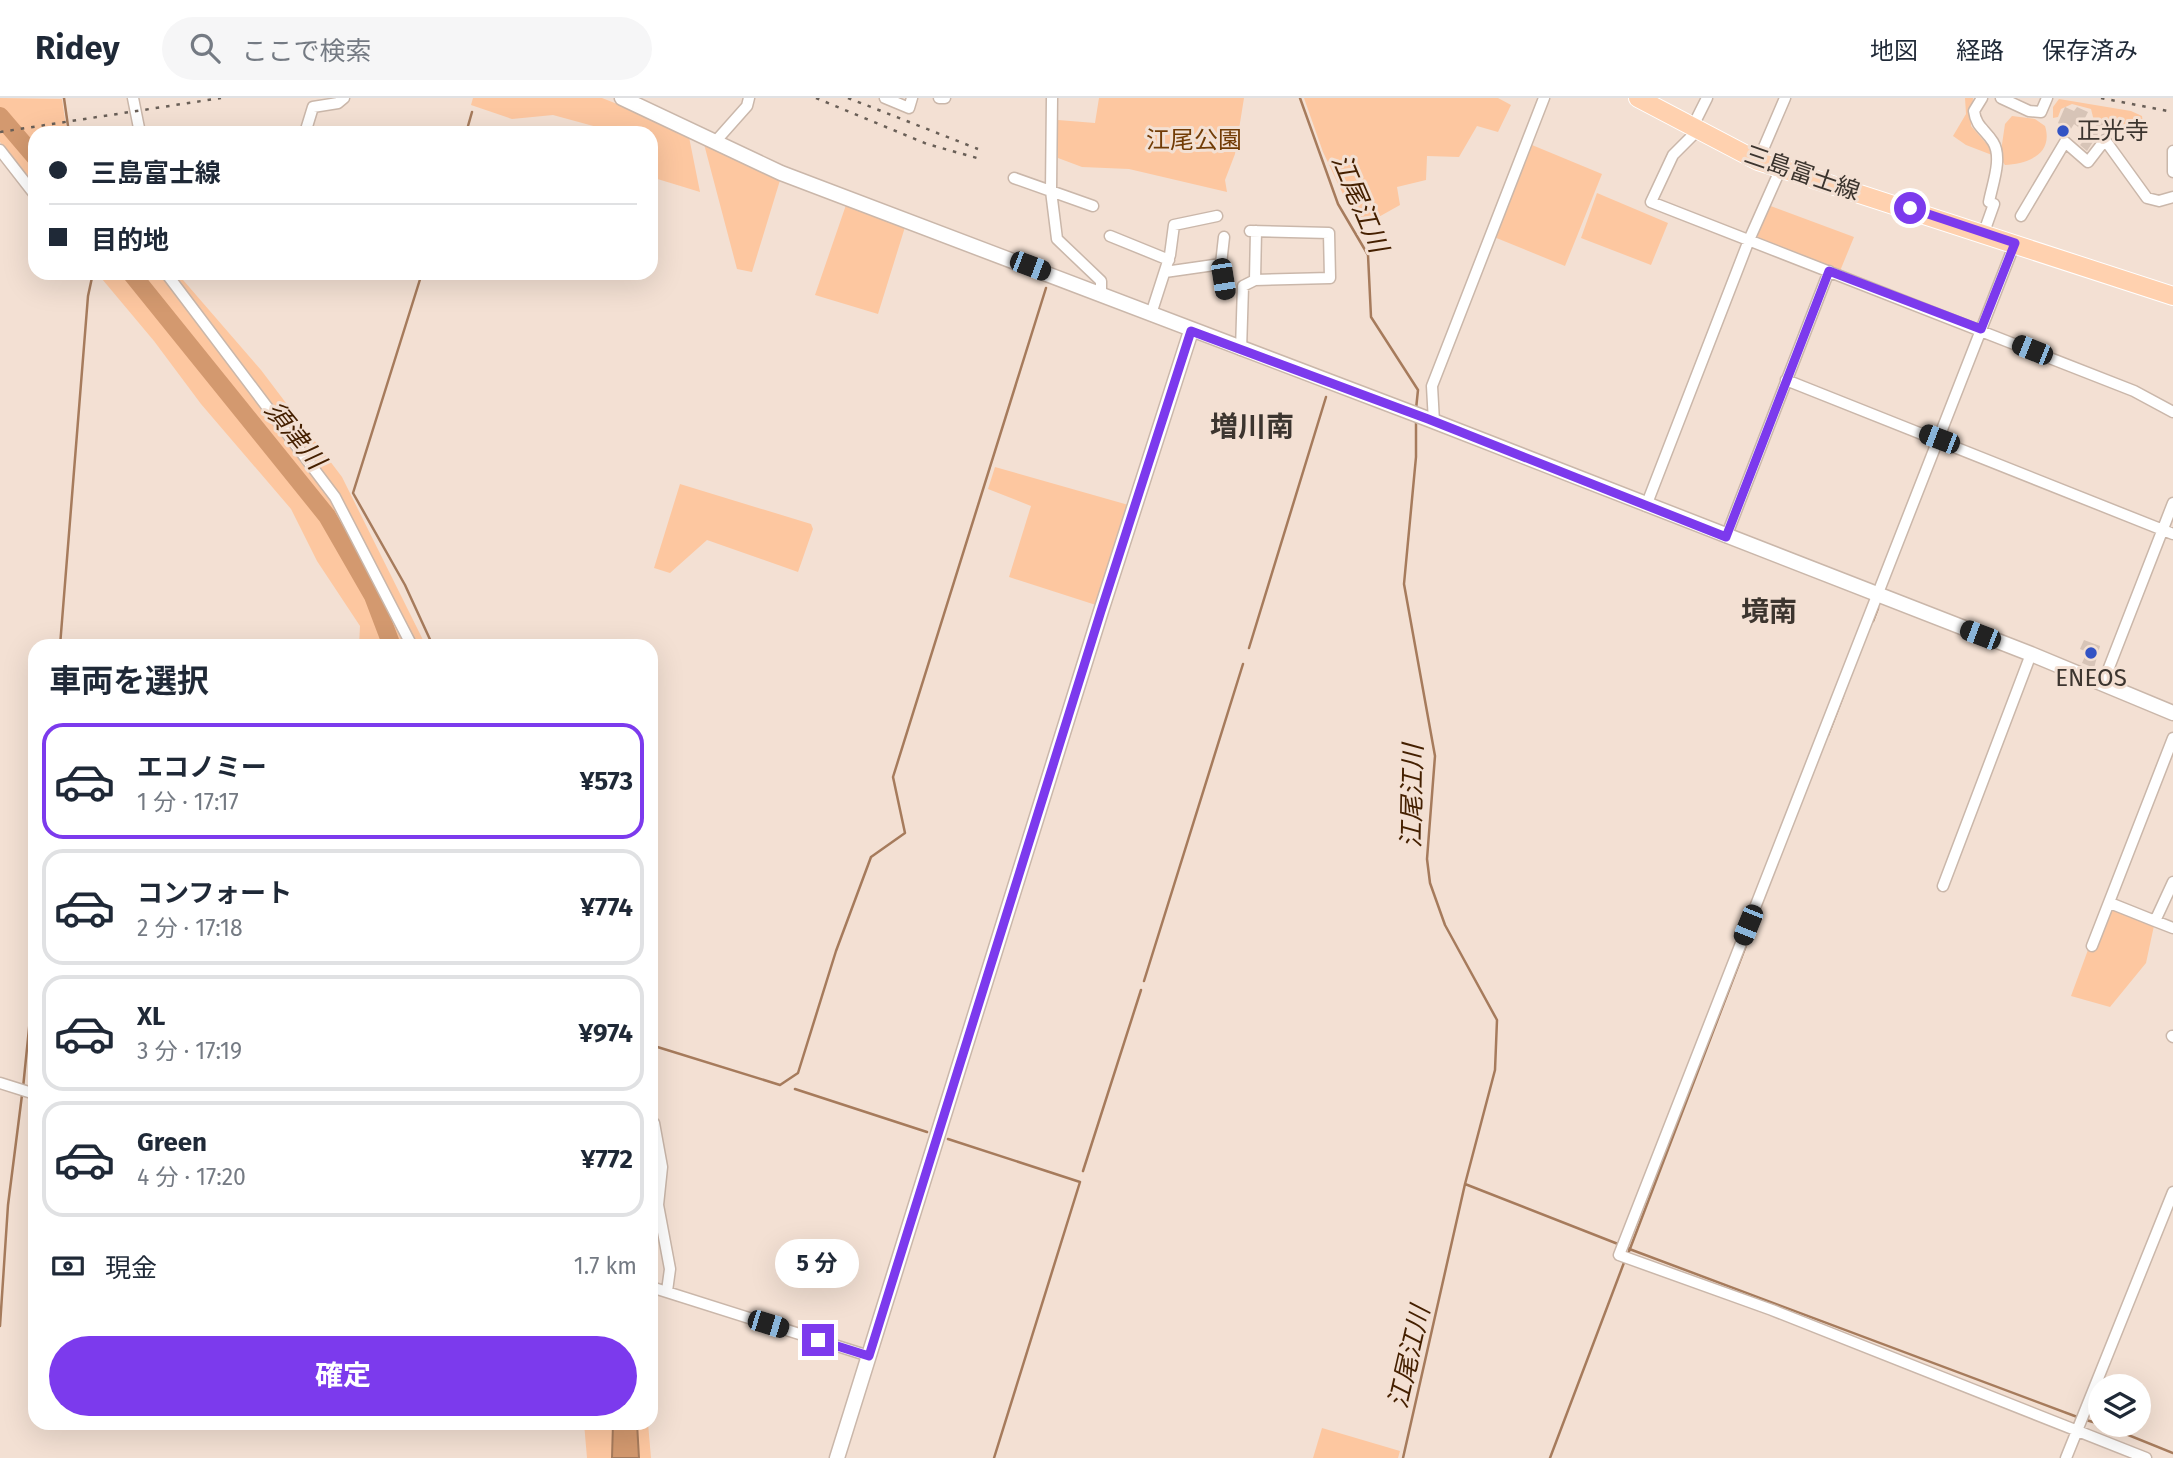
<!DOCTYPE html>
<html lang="ja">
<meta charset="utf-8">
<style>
body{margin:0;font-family:"Fira Sans","Noto Sans JP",sans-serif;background:#f6f6f7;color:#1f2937;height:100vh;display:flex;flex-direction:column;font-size:26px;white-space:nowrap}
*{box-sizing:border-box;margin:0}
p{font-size:23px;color:#747a83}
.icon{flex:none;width:38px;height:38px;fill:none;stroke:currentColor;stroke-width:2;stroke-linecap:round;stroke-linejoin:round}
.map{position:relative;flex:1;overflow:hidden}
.sheet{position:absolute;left:28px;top:541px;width:630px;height:791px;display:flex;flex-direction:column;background:#fff;border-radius:21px;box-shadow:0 7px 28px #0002}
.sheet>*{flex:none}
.guide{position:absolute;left:28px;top:28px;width:630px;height:154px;border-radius:21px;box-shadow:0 7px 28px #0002;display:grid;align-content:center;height:154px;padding:0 21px;background:#fff}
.controls{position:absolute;left:2088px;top:1276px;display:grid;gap:14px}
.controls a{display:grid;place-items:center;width:63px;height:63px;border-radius:50%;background:#fff;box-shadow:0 7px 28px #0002;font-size:35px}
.end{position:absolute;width:32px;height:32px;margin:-16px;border:9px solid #7c3aed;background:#fff;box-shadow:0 0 0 4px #fff}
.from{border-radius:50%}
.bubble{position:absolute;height:49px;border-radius:24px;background:#fff;box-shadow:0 7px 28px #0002;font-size:23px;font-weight:700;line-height:49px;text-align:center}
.car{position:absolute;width:21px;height:42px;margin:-21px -10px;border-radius:9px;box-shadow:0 0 5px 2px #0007;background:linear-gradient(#222 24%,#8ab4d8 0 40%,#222 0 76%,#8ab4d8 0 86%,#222 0)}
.guide b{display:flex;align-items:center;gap:24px;height:66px;font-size:26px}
.guide b+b{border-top:2px solid #e0e1e3}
.guide i{width:18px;height:18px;background:#1f2937}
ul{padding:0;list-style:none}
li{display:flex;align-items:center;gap:21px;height:116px;margin:0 14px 10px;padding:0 7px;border:4px solid #e0e1e3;border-radius:21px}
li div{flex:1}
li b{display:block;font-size:26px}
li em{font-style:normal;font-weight:700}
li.on{border-color:#7c3aed}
li>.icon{width:63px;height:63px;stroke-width:1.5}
h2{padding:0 21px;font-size:32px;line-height:84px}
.pay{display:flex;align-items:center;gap:18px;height:77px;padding:0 21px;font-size:26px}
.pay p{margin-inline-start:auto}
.action{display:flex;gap:14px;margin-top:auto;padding:14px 21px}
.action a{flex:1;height:80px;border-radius:42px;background:#7c3aed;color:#fff;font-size:28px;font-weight:700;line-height:80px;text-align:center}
header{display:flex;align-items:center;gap:42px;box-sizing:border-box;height:98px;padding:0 35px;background:#fff;border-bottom:2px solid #e0e1e3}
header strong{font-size:33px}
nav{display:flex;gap:38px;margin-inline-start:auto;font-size:24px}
.search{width:490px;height:63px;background:#f6f6f7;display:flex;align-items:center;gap:18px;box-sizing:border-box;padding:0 24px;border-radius:38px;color:#747a83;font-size:26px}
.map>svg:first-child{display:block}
.green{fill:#fdc7a0}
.water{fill:#d3996f;stroke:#a67b5c;stroke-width:2}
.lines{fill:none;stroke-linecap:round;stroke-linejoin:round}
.stream{stroke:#a67b5c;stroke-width:2.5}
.river{stroke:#d3996f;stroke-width:18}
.building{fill:#d7c4b7}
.minor-casing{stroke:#cab7aa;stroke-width:13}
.tertiary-casing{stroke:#cab7aa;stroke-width:17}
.primary-casing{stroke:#fff;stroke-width:20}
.minor{stroke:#fff;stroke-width:10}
.tertiary{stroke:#fff;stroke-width:14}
.primary{stroke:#ffd1af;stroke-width:18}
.rail{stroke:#695f57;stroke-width:2.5;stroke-dasharray:3.5 7;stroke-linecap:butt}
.route{stroke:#7c3aed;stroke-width:9}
.poi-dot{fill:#3353c4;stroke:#f3e0d3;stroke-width:2.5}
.labels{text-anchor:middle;stroke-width:6;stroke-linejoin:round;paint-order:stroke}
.poi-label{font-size:24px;fill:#3c352f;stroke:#f3e0d3;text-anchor:start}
.park-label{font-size:24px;fill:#723c06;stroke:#f3e0d3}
.street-label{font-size:24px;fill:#3c352f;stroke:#f3e0d3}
.water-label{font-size:26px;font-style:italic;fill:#452000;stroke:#f3e0d3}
.quarter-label{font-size:28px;font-weight:bold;fill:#3c352f;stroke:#f3e0d3}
</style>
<header>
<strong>Ridey</strong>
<div class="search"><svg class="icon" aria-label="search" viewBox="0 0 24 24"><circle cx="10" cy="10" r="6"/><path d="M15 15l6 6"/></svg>ここで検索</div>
<nav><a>地図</a><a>経路</a><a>保存済み</a></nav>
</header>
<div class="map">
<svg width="2173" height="1360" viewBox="0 0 2173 1360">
<rect width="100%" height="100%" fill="#f3e0d3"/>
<path class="green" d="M0,0L62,1L67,35H35V89L0,44Z
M473,0H602L688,34L700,94L651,79V35H619L553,17L512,21L471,7Z
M1099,0H1244L1235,56L1225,82L1227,94L1129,71L1082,69L1058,60V22L1095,25Z
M1304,0H1498L1511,7L1498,34L1477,28L1459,59L1427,58L1426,82L1397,89L1400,107L1359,130L1323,54Z
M1965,0H1973L1971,28L1993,53L1992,57L1966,47L1953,38L1966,16Z
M2059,1L2131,13L2142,18L2143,26L2138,28L2094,23L2091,11L2072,6L2061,11L2058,19L2053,20V9Z
M2012,18L2035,21L2045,28C2054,57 2026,66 2005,67L2000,60L2005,26Z
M704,46L781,79L752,174L737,171Z
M1532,47L1602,76L1565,168L1494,139Z
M1597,95L1668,125L1651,167L1581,140Z
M846,107L905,129L878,216L815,197Z
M1768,107L1854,139L1840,173L1757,140Z
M97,175H177L261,272L342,379L426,548H359L360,528L317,463L291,411L201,306L154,243Z
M995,369L1132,408L1099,508L1009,479L1031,408L988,391Z
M680,386L811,426L813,431L798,474L707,442L670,475L654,470Z
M2106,803L2155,823L2146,865L2110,909L2071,898Z
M584,1325H648L651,1360H587Z
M1322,1330L1400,1353L1398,1360H1313Z"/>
<path class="water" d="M613,1325H637L639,1360H612Z"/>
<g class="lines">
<path class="stream" d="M64,0L69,35
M1300,0L1338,106L1368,157L1371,219L1418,292L1416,311
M466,35L472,14
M422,175L353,395L405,487L433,548
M1873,523L1878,510
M60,548L88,198L93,175
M1249,550L1326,299
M1828,637L1843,598
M1144,883L1243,566
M651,947L780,987L798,975L836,853L871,759L905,735L893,679L1046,190
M23,990L35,871
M795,991L927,1034
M948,1041L1080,1084L994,1360
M1083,1073L1141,892
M1465,1086L1618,1146
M1624,1149L2080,1320
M1628,1156L1753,829
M0,1228L8,1107L22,997
M2086,1322L2100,1326
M2101,1326L2173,1355
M1403,1360L1465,1086L1495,972L1497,922L1445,827L1430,785L1427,761L1435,658L1404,486L1416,359V321
M1550,1360L1625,1162"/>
<path class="river" d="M0,18L35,59
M131,175L327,418L373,498L392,548"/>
</g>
<path class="building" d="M2065,9L2074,13L2077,9L2088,14L2084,22L2095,29L2101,22L2105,25L2087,53L2080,47L2089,37L2074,26L2069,34L2058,32L2061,27L2058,25Z
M2084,542L2100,548L2094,570L2082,565L2087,554L2080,551Z"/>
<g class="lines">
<defs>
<path id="minor" d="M133,0L140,35
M885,0L909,10L912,0
M939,0H945
M1052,0L1051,93L1057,141L1101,183V196
M1982,0L1974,13C1976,29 1985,31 1993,44C2003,60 1992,87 1989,104
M2001,0L2029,13L2041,14L2047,0
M1692,30L1707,0
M1697,33L1673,57L1651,104L2134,293L2173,314
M305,35L313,9L338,5L344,0
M715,44L747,8L749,0
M0,52L35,97
M2173,53V74
M1758,63L1785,0
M1014,80L1093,108
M2021,118L2065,44L2088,64L2105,42L2147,100L2159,103L2173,99
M1984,134L1994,106
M1110,138L1169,162
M2015,145L1619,1157L1772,1212L2146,1360
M1221,166L1225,196
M1165,174L1221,166L1224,139
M166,175L335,399L412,548
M1255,182L1256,133
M1151,216L1170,157L1174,127L1217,118
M1241,252L1243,188L1255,182L1330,180L1329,135L1250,133
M1786,282L2173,436
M1434,324L1432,288L1544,0
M1646,408L1749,142L1781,70
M1726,439L1829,173
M2103,585L2173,405
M1943,788L2031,556
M2110,805L2155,823L2173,784
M2155,823L2173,830
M2092,848L2173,640
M2172,938L2173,939
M0,985L35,996
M654,1025L662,1069L658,1107L670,1171L667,1193
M651,1189L869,1258
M2066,1360L2173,1094"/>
<path id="tertiary" d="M622,0L781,75L1428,321L2031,556L2173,615
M837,1360L1101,513L1191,233"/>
<path id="primary" d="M1638,0L1758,63L2173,198"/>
</defs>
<use href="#minor" class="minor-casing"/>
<use href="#tertiary" class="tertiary-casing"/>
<use href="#primary" class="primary-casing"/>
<use href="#minor" class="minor"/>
<use href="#tertiary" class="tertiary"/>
<use href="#primary" class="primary"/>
<path class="rail" d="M816,0L927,46L977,60
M848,0L978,51
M2101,0L2173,14
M0,34L221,0"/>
</g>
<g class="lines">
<path class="route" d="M818,1242L869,1258L1101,513L1191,233L1428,321L1726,439L1829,173L1981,231L2015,145L1910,110"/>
</g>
<g class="poi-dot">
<circle cx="2063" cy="33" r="7"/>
<circle cx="2091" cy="555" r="7"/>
</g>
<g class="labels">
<g class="poi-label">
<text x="2077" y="41">正光寺</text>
<text x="2091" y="588" text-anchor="middle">ENEOS</text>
</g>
<g class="park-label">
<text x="1194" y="50">江尾公園</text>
</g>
<g class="street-label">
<text transform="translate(1802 75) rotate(19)" y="8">三島富士線</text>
</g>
<g class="water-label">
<text transform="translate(1360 105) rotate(67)" y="9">江尾江川</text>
<text transform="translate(295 337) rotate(51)" y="9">須津川</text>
<text transform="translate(1412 698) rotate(-89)" y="9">江尾江川</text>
<text transform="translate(1409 1259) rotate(-77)" y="9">江尾江川</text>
</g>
<g class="quarter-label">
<text x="1252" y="338">増川南</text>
<text x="1769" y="523">境南</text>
</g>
</g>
</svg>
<div class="controls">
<a><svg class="icon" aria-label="layers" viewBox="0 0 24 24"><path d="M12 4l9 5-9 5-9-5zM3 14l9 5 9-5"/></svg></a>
</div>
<i class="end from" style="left:1910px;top:110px"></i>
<i class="end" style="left:818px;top:1242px"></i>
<div class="bubble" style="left:775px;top:1141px;width:84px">5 分</div>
<i class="car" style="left:1030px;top:168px;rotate:111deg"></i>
<i class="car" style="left:1223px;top:181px;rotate:171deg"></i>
<i class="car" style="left:2032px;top:252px;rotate:292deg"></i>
<i class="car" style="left:1939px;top:341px;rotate:291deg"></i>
<i class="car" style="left:1980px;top:537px;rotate:291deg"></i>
<i class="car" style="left:1748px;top:827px;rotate:202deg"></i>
<i class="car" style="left:768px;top:1226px;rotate:107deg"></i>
<div class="guide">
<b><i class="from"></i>三島富士線</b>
<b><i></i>目的地</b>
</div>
<section class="sheet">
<h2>車両を選択</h2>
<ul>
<li class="on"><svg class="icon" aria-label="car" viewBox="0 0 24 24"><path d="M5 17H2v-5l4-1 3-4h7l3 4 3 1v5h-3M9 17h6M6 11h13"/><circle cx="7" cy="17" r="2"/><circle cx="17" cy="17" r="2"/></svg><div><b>エコノミー</b><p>1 分 · 17:17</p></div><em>¥573</em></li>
<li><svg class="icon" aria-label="car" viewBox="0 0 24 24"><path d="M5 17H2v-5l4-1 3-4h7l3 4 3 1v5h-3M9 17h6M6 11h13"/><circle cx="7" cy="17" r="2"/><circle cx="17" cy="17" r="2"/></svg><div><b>コンフォート</b><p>2 分 · 17:18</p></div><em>¥774</em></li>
<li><svg class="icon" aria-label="car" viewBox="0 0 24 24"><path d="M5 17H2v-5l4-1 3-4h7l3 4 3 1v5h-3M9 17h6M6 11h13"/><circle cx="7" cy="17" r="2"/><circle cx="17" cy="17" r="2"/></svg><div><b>XL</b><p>3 分 · 17:19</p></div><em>¥974</em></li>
<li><svg class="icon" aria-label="car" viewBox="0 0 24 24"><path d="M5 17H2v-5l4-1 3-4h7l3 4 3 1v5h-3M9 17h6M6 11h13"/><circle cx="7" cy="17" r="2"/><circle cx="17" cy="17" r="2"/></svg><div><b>Green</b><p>4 分 · 17:20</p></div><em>¥772</em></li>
</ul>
<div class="pay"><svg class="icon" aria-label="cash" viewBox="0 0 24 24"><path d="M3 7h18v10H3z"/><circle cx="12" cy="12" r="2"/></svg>現金<p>1.7 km</p></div>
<div class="action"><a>確定</a></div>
</section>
</div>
